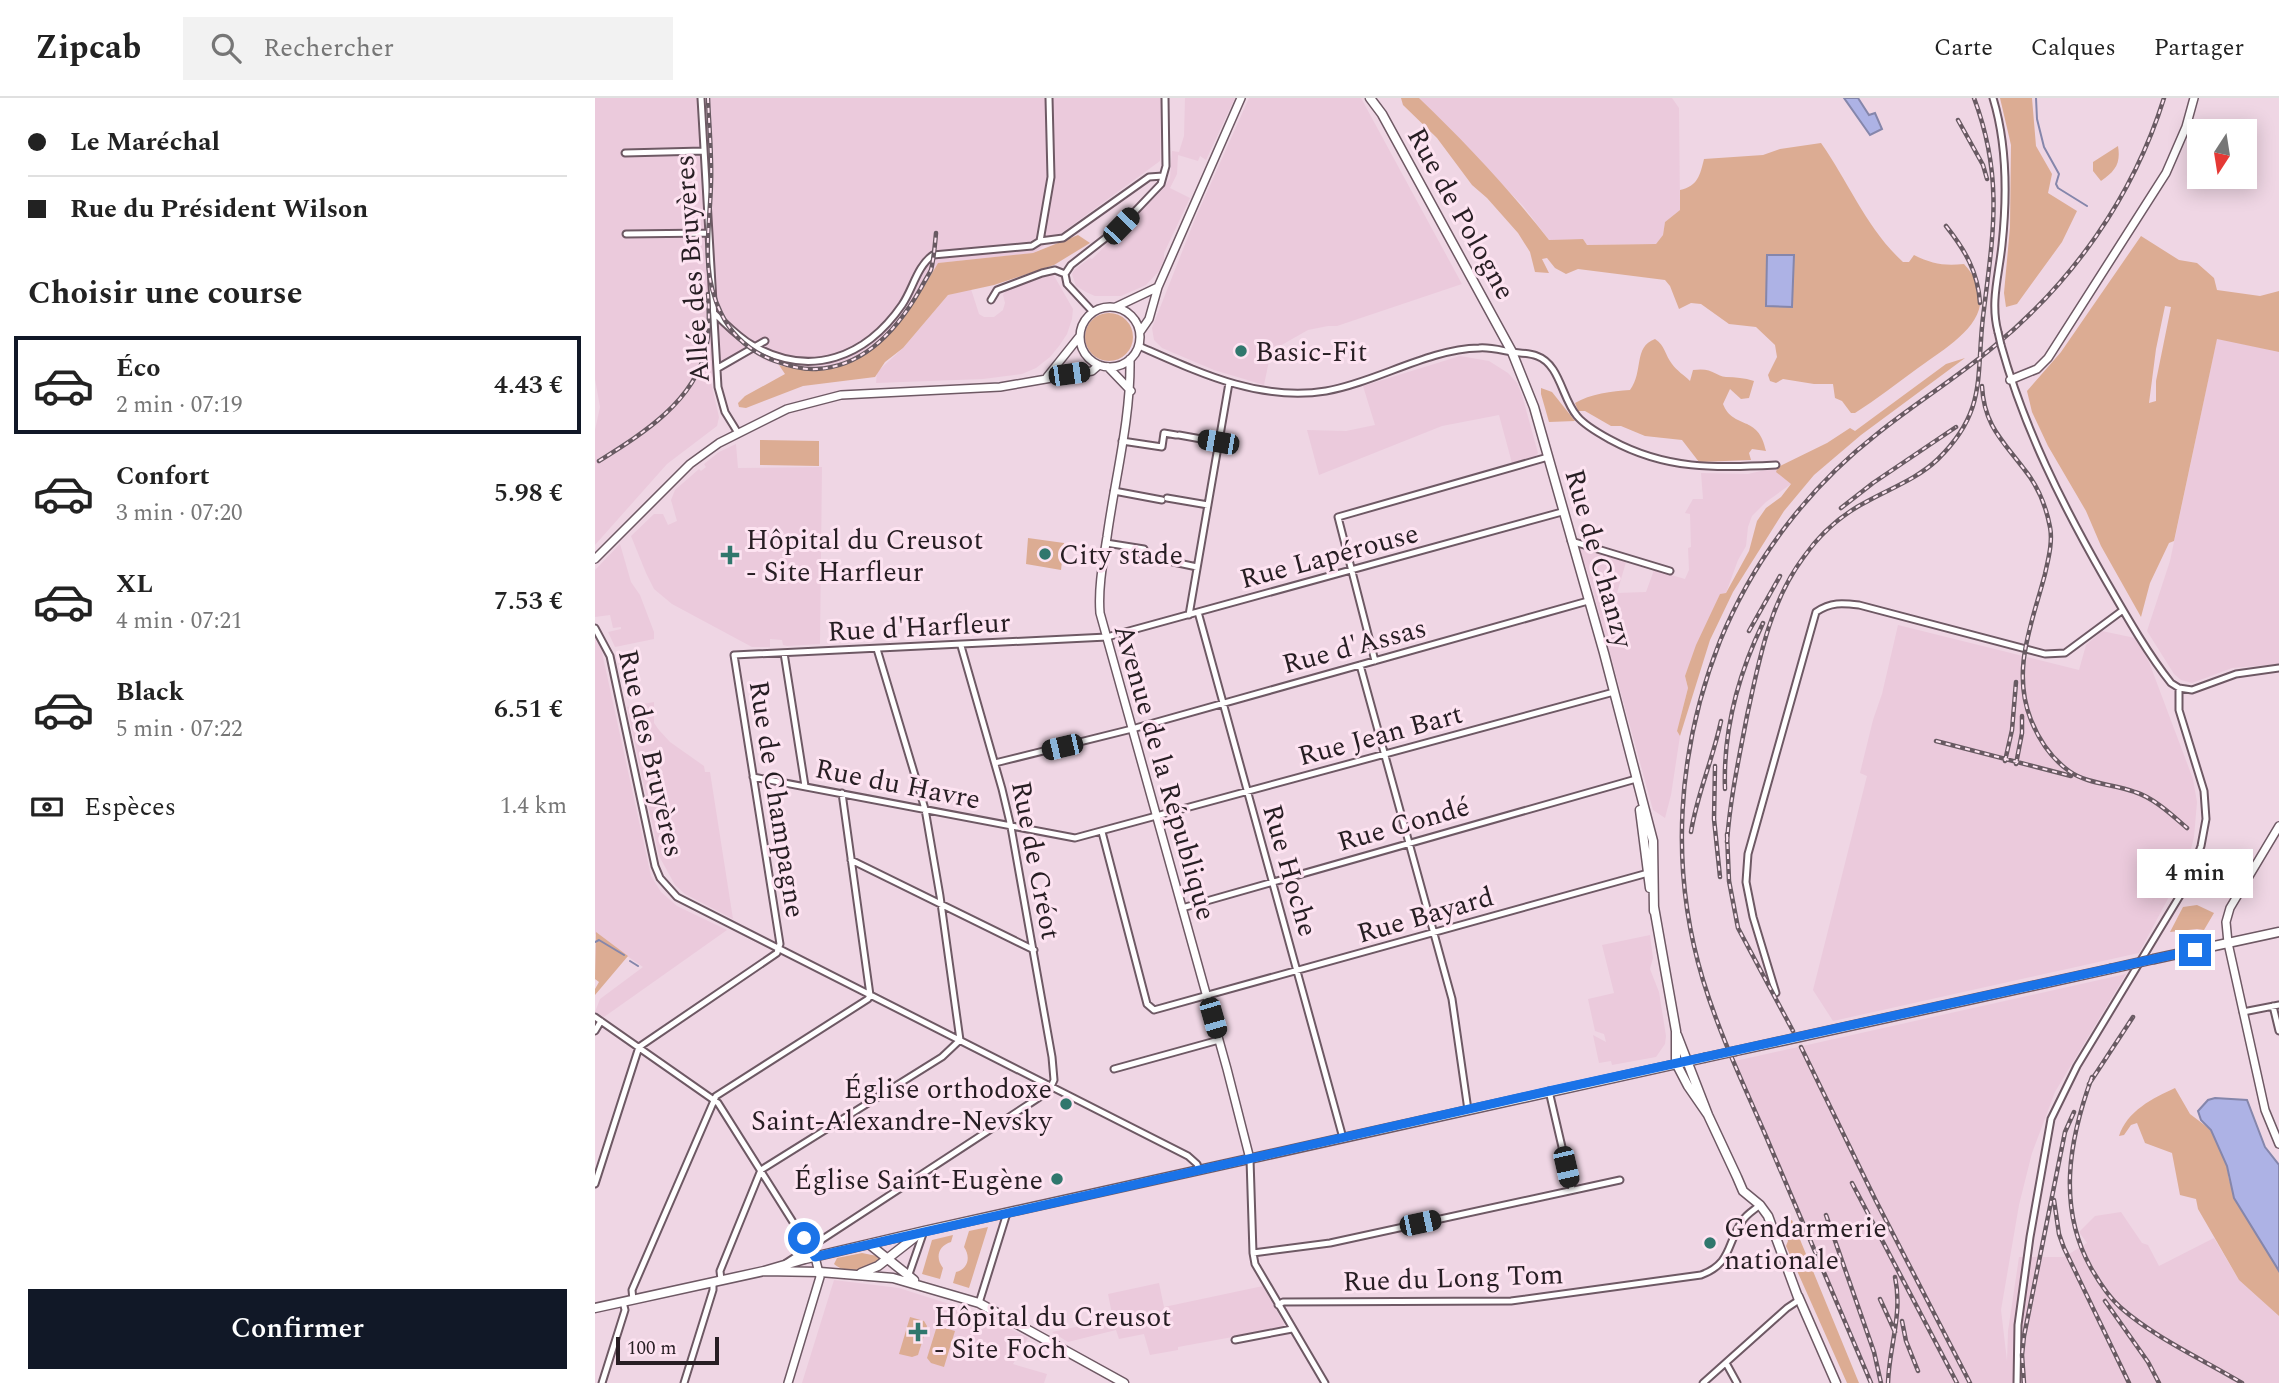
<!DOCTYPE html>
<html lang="fr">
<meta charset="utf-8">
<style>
body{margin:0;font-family:Spectral,serif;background:#f2f2f2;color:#222;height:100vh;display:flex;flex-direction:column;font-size:26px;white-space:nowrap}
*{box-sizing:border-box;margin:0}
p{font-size:23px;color:#767676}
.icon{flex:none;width:38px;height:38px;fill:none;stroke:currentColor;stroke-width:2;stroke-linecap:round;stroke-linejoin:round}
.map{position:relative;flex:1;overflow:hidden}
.side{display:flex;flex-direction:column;background:#fff;width:595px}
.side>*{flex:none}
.banner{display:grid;align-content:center;height:154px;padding:0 28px;background:#fff}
.needle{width:46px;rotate:192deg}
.fabs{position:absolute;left:1592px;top:21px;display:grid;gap:14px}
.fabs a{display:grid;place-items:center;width:70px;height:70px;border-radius:0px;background:#fff;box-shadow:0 4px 18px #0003;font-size:35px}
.scale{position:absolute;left:21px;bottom:18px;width:103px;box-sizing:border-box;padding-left:7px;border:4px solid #271e23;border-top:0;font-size:19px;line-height:24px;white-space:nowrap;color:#271e23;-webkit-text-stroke:5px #fde3f1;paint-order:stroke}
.end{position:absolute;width:32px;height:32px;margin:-16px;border:9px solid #1a73e8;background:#fff;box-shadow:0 0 0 4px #fff}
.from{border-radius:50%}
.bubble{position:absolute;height:49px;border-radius:0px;background:#fff;box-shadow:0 4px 18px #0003;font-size:23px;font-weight:600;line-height:49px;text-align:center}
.car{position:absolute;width:21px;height:42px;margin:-21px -10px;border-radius:9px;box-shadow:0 0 5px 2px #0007;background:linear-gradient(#222 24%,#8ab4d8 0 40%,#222 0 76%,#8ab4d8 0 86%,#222 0)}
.banner b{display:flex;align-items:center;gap:24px;height:66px;font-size:26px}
.banner b+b{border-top:2px solid #e0e0e0}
.banner i{width:18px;height:18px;background:#222}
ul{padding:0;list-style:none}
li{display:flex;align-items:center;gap:21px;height:98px;margin:0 14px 10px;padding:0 14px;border:4px solid transparent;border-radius:0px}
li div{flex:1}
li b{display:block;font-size:26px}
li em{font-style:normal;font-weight:600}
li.current{border-color:#111827}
li>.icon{width:63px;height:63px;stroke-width:1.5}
h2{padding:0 28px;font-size:32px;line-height:84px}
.pay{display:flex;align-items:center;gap:18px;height:77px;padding:0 28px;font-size:26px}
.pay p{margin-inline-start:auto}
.primary-button{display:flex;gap:14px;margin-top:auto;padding:14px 28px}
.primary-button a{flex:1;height:80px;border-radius:0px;background:#111827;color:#fff;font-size:28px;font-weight:600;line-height:80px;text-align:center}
header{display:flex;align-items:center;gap:42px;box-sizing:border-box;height:98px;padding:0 35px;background:#fff;border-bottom:2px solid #e0e0e0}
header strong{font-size:33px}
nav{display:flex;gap:38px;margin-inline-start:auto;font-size:24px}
.search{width:490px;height:63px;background:#f2f2f2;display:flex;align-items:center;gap:18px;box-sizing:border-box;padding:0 24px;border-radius:0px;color:#767676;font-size:26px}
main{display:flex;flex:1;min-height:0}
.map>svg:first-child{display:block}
.built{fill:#ebcadc}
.green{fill:#dcac93;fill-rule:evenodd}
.water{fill:#adb2e5;stroke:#8586ab;stroke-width:2}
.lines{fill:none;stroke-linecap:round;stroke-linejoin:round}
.stream{stroke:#8586ab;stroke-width:2}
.minor-casing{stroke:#6e5964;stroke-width:9}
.tertiary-casing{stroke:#6e5964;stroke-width:10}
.secondary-casing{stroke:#6e5964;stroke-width:11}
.minor{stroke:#fff;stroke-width:5}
.tertiary{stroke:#fff;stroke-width:7}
.secondary{stroke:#fff;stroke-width:8}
.rail-casing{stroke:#685a62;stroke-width:4.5}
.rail{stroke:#fde3f1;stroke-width:2;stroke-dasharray:5;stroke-linecap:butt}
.minor-bridge-casing{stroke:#6e5964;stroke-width:9;stroke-linecap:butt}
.secondary-bridge-casing{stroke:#6e5964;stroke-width:11;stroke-linecap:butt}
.minor-bridge{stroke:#fff;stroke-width:5}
.secondary-bridge{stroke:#fff;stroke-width:8}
.route{stroke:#1a73e8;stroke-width:9}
.poi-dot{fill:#30776d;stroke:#fde3f1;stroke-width:2.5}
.labels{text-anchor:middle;stroke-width:6;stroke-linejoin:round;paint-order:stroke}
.street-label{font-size:28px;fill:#271e23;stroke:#fde3f1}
.poi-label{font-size:28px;fill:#271e23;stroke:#fde3f1;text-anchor:start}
</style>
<header>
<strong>Zipcab</strong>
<div class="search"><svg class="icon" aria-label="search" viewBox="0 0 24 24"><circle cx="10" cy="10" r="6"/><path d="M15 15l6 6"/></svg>Rechercher</div>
<nav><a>Carte</a><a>Calques</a><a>Partager</a></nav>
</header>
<main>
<section class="side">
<div class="banner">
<b><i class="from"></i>Le Maréchal</b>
<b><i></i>Rue du Président Wilson</b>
</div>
<h2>Choisir une course</h2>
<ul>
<li class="current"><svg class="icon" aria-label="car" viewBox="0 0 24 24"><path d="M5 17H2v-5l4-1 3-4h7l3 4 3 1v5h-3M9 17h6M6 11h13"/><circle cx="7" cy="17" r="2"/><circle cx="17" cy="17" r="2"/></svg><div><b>Éco</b><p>2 min · 07:19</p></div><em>4.43 €</em></li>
<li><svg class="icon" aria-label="car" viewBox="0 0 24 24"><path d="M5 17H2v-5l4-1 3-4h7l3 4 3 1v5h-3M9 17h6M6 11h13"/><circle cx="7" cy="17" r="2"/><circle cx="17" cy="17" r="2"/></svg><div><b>Confort</b><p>3 min · 07:20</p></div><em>5.98 €</em></li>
<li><svg class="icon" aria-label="car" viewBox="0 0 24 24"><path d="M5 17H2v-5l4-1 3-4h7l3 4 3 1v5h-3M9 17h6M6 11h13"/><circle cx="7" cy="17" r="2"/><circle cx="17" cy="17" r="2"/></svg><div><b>XL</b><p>4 min · 07:21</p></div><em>7.53 €</em></li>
<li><svg class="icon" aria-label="car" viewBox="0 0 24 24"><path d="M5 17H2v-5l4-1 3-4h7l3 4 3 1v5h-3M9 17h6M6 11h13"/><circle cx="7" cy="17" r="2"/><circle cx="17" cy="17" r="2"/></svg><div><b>Black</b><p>5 min · 07:22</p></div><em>6.51 €</em></li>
</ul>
<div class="pay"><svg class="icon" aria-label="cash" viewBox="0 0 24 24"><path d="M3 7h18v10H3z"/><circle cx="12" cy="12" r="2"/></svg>Espèces<p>1.4 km</p></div>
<div class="primary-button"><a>Confirmer</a></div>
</section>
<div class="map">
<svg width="1684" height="1285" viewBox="0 0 1684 1285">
<rect width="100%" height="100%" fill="#efd6e4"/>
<path class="built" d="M0,0H566L565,63L439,155L343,165L317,208L289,243L260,262L223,273L198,271L171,263L158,255L115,280L124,319L122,328L72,366L0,447V332L5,309L0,281Z
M590,0H640L611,62L605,58L603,63L583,57L582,76L575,90L595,100L569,155V162L565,172L551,187L526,198H500L491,194L481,188L477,176L479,172L495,160L497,161L568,91L575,80L577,53L584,54L589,38Z
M654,0H766L867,186L742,228H733L713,232L676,253L669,287L619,272L567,250L559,242L557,230L600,121Z
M824,0H1077L1084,10L1085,112L1070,124L1068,137L1061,146L992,147L988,141L954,142L929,109Z
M458,176L478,211L477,221L472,236L464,248L455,259L441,270L427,276L388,281L281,285L282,274L308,250L353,197L376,191L384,216L389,219H399L408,212L410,205L408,197L412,191Z
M1622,240L1684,254V566L1637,570L1597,585L1586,582L1579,576L1552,533L1575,463Z
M865,258L894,263L913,275L922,285L927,297L943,355L939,360L917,365L904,317L847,328L724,377L712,332L751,333L780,327L768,288Z
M141,346L143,370L227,369L225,546L192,548L188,547L187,542L175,541V549H157L77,506L59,491L51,475L36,438L59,416H68L73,427L82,423L76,402L80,392L104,371L106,373L111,369L109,366L124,354Z
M1183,369L1182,374L1196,386L1171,404L1157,418L1153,429L1151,448L1143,462L1131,495L1125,496L1090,578L1093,590L1082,633L1085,638L1076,697L1070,720L1058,712L993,475L983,450L1031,464L1022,495L1051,494L1059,472L1090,481L1094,472L1093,450L1096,449L1095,416L1090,415L1098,401H1108L1106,375L1153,376Z
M25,446L36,484L45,497L59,534V541L20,549L13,534L26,531V529L18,530L15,517L0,519V472Z
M1303,527L1484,572L1491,547L1507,533L1540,540L1554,564L1598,681L1602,704L1599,739L1593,763L1544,855L1238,923L1218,892L1272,678L1265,675L1278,622L1287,596Z
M0,538L6,550L56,778L66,794L82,808L132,832L9,919L0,914L5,901L48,869L0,836Z
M59,604V625L64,632L75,644L109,668L110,674H115L138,821L90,796L80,787L64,758L32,609Z
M1055,837L1058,860L1055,871L1064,894L1071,938L1070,946L1061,959L1017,967L1016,963L1004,965L998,937L1011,944L1009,936L1000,933L993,901L1019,895L1007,847Z
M1531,876L1460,994L1437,1055L1424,1107L1406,1212L1412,1263L1413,1233L1424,1159H1469L1492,1145L1484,1134L1500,1118L1526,1114L1547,1145L1553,1147L1564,1168L1619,1140L1644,1182L1684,1218V1285H1277L1140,963Z
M239,1182L304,1190L392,1218L433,1240L418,1266L452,1276L449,1285H207Z
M564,1185L569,1209L668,1188L689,1226L687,1230L583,1249V1252L555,1257L549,1236L524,1241L521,1232L473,1244L457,1234L518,1221L513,1196Z"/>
<path class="green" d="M806,0H824C870,44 915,92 954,142L988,141L992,147L1061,146L1068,137L1070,124L1085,112V92C1103,88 1105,77 1109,61L1168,57L1185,51L1226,45C1254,85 1272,131 1308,164H1314L1319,157C1337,166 1349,168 1369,166C1413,215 1359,244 1323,270C1302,285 1282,301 1260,315H1256L1247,303L1240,300L1238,286H1219L1188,281L1181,285L1175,283L1173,277L1182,259L1180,247L1161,229L1134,226L1106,206L1096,205L1084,211L1075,188L1070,182L983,171L971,176L960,170L952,160L947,161L954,175L940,174L935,154L923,135L892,100L877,87L842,40L808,7Z
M1405,0H1437L1441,48L1457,76L1453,95L1482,113L1467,144L1422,206L1411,209L1409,195L1415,129L1416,47Z
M1523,48C1526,66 1520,73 1506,83L1498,73V64Z
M483,137L495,145L459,167L399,187L353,197L308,250L290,264L280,279L208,288L151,310L144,309L143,305L150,298L190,276L184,267C267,290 307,226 343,165L438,155Z
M1546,138L1584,162L1602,165L1619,180L1622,192L1665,198L1684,193V254L1622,241L1579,443L1574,445L1555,485L1546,519L1506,448L1491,413L1453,348L1437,314L1432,293L1466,254ZM1570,208L1576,209L1561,283V303L1554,305L1561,251Z
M490 239a24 24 0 1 1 48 0a24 24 0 1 1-48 0Z
M1060,241C1070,247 1070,257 1077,266C1082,273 1089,277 1095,283L1098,272C1118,269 1120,278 1131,279C1141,279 1149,280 1159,283L1154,300L1146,301L1135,291L1128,306C1138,332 1164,316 1171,353L1157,351L1154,355L1156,362L1104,364L1087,342L1050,338L1026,328H1016L990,313H983L980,305C995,296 1017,293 1035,292C1049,273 1038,249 1060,241Z
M1370,260L1266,337L1219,377L1189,413L1138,494L1115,542L1085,638L1082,633L1093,590L1090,578L1101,547L1125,496L1131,495L1154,453L1162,423L1171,410L1186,399L1196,386L1181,374L1183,369L1232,345L1255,330L1260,333L1351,266Z
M946,290L957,294L980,323L954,324L946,296Z
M165,342L224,343V368L165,367Z
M433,440L469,445L466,472L431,466Z
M1602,807L1619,815L1609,832L1602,831L1575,834L1588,809Z
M1,834L33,858L0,897V891L4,884L0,881Z
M1580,990L1595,1016L1616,1032L1632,1068L1634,1082L1657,1128L1684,1173V1218L1644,1182L1603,1111L1601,1101L1585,1097L1577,1055L1550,1045L1542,1025L1536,1027L1529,1037L1524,1038C1532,1013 1558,1000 1580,990Z
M1197,1122L1264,1285H1252L1191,1148L1193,1143L1186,1127Z
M393,1129L374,1190L358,1185L361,1174C373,1171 376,1159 369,1149L374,1133Z
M358,1137L356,1144C343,1148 340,1160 348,1170L345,1181L327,1176L337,1142Z
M267,1155L282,1158L287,1162C270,1170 255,1179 239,1166L242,1160Z
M315,1219L329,1223L332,1228L323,1257L317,1259L304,1256Z
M346,1229L360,1233L349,1269L336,1265L332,1260L341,1231Z"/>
<path class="water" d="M1249,0H1263L1274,17L1280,15L1287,31L1275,37Z
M1172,157H1199L1197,209L1171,208Z
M1620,1000L1652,1002L1670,1049L1684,1067V1173L1639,1100L1632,1068L1616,1032L1606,1022L1603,1013L1613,1002Z"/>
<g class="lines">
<path class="stream" d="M1441,0L1442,21L1449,49L1464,76L1461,86L1463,90L1492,108
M0,844L4,842L29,857
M35,863L43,868"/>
<defs>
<path id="minor" d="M106,0L123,289L130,314L143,335
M1398,0C1412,46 1412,100 1407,147C1404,177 1395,204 1403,234
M30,55L108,53
M31,136L114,135
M445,143L468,140L554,79L568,78
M396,202L402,192L447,175L460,172L470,176
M498,214L472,186L470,176L476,167L526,128L566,86L571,68L570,0
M120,216C132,227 143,239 157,247C216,281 271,259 307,207C318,191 322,168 338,157L437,148L445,143L456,79L454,0
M1406,247C1429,330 1467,406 1510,481C1529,514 1552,555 1576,585L1584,590L1597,592L1641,576L1684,570
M544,248C603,274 665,304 731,293C782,284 833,251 884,250C894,249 905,252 916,254C924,255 934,255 942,258C965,266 967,301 982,318C990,328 1005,336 1016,342C1071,372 1120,370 1181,367
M123,270L170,243
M584,337L623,344
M527,343L567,349L569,335L581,337
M519,393L567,402
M572,400L613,407
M976,443L1075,473
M511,445L549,451L548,458L565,462
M569,462L602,469
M603,514L748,1040
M594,517L634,285
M0,530L15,558L60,768L65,780L82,799L593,1058L602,1066L604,1072
M282,551L330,711L345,798L365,942
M189,555L210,688
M780,563L743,419L953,359
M765,567L857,901L873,1012
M400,665L537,631L993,503
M158,679L480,740L1019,594
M247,695L275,897
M507,734L552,906L559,912L1053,775
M256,762L439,852
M587,810L1041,681
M183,851L185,846L139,557L512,539L967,414
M1181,895L1158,819L1151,784L1153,756L1221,514C1236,504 1247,505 1264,507L1450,556L1470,555L1528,512
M1678,908L1684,933
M1648,914L1684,907
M0,919L123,1005L220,1159
M0,933L6,923
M519,971L624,942
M954,993L977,1092
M655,1061L658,1155L660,1166L730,1285
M166,1072L347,959L365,942
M0,1086L44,949L182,855L183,851
M658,1155L735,1145L1025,1082
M191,1165L454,993L459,982L457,959L416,729L407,691L366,548
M313,1179L329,1133
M126,1182L125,1173L166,1072
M38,1202L37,1192L121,998L273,901L275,897
M384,1205L412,1115
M683,1207L688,1204L916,1203L1106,1177C1138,1165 1131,1145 1148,1122C1152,1116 1159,1112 1165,1107
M640,1242L697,1231
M1131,1265L1142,1285
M7,1285L30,1212L28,1204
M89,1285L118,1192V1184
M1108,1285L1192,1210L1204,1202
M1422,1285L1423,1227L1435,1139L1456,1021L1482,968L1592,786L1606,748L1611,721L1609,693L1584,612V590"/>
<path id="tertiary" d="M485 239a30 30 0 1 1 60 0a30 30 0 1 1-60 0Z
M521,209L563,189
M545,234L554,221L563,189L646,0
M535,261C536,321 520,380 512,439C508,464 503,490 505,515L632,971L655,1061
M513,269L536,293
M452,279L484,239
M1415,282L1442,271L1453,260L1571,75L1591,29L1599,0
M0,461L95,366L124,345L192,311L246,297L405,289L497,273L504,267
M1684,728L1635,810L1631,824L1633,845L1670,1012L1684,1046
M193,1285L225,1179L220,1159"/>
<path id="secondary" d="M775,0L787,16L917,254L939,309L1009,555L1058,743L1059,813
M1045,712L1055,790
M1059,809L1081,933V965L1093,988L1113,1017
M1559,861L1684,834
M1082,937L1113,1017L1142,1079L1148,1093L1165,1107L1173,1118L1204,1202
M1141,953L1515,871
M274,1146L319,1182
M169,1173L210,1161L329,1133L1109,960
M266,1175L283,1168L324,1136
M1203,1198L1241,1285
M0,1210L169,1173L225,1174L298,1180L384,1205L529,1285"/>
</defs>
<use href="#minor" class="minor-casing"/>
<use href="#tertiary" class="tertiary-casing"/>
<use href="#secondary" class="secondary-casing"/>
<use href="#minor" class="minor"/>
<use href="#tertiary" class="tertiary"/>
<use href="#secondary" class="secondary"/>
<defs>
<path id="rail" d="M113,0C114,28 117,57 116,85C115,130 105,173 126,215C137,238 156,254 180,263C194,268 207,272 221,271C270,269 304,229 326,190C329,184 333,178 336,172C339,160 340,146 341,135
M1363,22L1388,67L1392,81
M1351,128C1370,152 1383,174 1385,205
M1387,288C1389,327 1407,342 1429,371C1443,388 1451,408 1455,429C1458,444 1453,462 1450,476C1437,526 1416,572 1436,622C1444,642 1456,660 1474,673C1492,686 1518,686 1540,694C1559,700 1577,717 1592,730
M4,363C47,336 99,304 111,251C115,232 114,215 113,196
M1246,410L1278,385L1361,329
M1154,533L1185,478
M1341,643L1476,678
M1410,663L1417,632L1421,584
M1421,666L1427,635V618
M1120,668L1119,721L1125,779
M1130,691C1128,633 1143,577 1168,525
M1096,734C1102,696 1118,661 1126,623
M1132,736L1134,783L1143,830L1198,933
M1132,744C1135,701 1144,660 1152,618C1164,563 1174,506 1208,460C1224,437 1246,417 1271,404C1296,390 1322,381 1343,361C1392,313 1381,279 1388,219C1398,137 1409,80 1379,0
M1206,949L1281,1103L1375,1285
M1497,979C1474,1042 1462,1109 1496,1170C1504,1184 1513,1198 1525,1209C1560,1240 1607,1261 1647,1285
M1494,986L1538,919
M1257,1085L1362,1285
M1459,1102L1464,1136L1469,1150L1534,1285
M1231,1117L1279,1254L1286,1285
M1285,1201L1300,1234
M1510,1203L1553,1264L1564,1285
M1307,1223L1311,1243L1323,1273
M1276,1285C1241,1202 1205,1119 1170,1036C1148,985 1124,935 1108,882C1074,770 1082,652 1125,543C1158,462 1213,390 1282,336C1319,306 1360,281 1397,250C1477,185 1538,99 1569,0
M1293,1285C1294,1249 1308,1216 1300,1179
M1429,1285L1427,1257L1429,1238L1470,1034L1479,1014"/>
</defs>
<use href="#rail" class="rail-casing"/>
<use href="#rail" class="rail"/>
<defs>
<path id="minor-bridge" d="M1403,234L1406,247"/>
<path id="secondary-bridge" d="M1515,871L1559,861
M1109,960L1141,953"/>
</defs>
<use href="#minor-bridge" class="minor-bridge-casing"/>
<use href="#secondary-bridge" class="secondary-bridge-casing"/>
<use href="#minor-bridge" class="minor-bridge"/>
<use href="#secondary-bridge" class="secondary-bridge"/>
</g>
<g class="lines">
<path class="route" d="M209,1140L220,1159L241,1154L954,993L1600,852"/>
</g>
<g class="poi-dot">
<circle cx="646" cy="253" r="7"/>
<circle cx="450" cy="456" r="7"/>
<path d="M131.5 446.5h7v7h7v7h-7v7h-7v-7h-7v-7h7z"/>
<circle cx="471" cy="1006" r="7"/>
<circle cx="462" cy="1081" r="7"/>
<circle cx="1115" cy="1145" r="7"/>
<path d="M319.5 1223.5h7v7h7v7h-7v7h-7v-7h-7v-7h7z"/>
</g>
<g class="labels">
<g class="street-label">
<text transform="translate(867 115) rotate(61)" y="10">Rue de Pologne</text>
<text transform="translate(96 171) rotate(-94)" y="10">Allée des Bruyères</text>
<text transform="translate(734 457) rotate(-15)" y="10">Rue Lapérouse</text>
<text transform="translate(1005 460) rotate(74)" y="10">Rue de Chanzy</text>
<text transform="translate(324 528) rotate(-3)" y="10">Rue d'Harfleur</text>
<text transform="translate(759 547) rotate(-15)" y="10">Rue d'Assas</text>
<text transform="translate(785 636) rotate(-15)" y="10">Rue Jean Bart</text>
<text transform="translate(57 655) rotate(77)" y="10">Rue des Bruyères</text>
<text transform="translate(571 674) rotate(74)" y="10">Avenue de la République</text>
<text transform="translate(303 685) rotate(11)" y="10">Rue du Havre</text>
<text transform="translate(183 701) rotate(81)" y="10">Rue de Champagne</text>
<text transform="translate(808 725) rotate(-16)" y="10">Rue Condé</text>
<text transform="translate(442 762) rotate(79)" y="10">Rue de Créot</text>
<text transform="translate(696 772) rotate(74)" y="10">Rue Hoche</text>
<text transform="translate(830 816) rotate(-16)" y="10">Rue Bayard</text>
<text transform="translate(858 1179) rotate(-2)" y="10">Rue du Long Tom</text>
</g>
<g class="poi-label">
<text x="660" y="263">Basic-Fit</text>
<text x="151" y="451">Hôpital du Creusot<tspan x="151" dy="32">- Site Harfleur</tspan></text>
<text x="464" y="466">City stade</text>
<text x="457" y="1000" text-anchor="end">Église orthodoxe<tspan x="457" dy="32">Saint-Alexandre-Nevsky</tspan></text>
<text x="448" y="1091" text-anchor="end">Église Saint-Eugène</text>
<text x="1129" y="1139">Gendarmerie<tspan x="1129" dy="32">nationale</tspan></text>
<text x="339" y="1228">Hôpital du Creusot<tspan x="339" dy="32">- Site Foch</tspan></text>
</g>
</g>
</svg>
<div class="fabs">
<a><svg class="needle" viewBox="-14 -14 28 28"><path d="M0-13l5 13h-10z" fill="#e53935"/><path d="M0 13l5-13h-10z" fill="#767676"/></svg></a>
</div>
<div class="scale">100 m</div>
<i class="end from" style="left:209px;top:1140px"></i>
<i class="end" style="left:1600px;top:852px"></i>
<div class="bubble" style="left:1542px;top:751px;width:116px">4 min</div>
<i class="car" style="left:526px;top:128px;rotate:44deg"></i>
<i class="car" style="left:474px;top:276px;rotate:82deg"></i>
<i class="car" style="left:623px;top:344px;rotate:280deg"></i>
<i class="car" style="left:467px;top:649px;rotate:257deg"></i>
<i class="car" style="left:618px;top:920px;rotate:164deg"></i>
<i class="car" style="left:971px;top:1069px;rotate:167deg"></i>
<i class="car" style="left:825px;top:1125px;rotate:78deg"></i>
</div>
</main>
